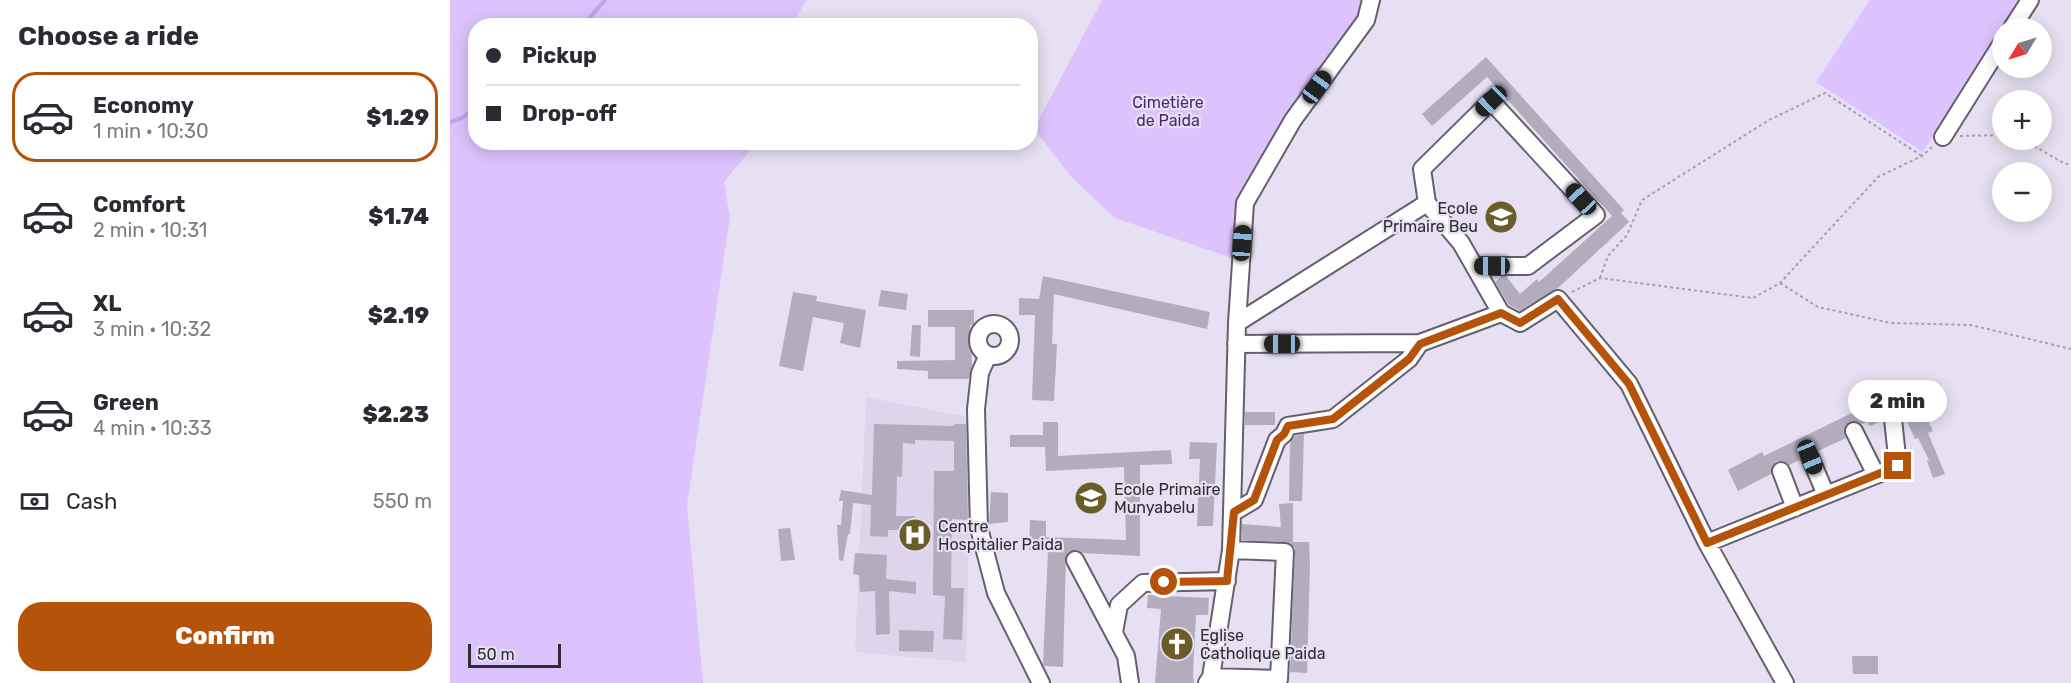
<!DOCTYPE html>
<meta charset="utf-8">
<style>
body{margin:0;font-family:Rubik,sans-serif;background:#f2f2f3;color:#2b2b33;height:100vh;display:flex;flex-direction:column;font-size:22px;white-space:nowrap}
*{box-sizing:border-box;margin:0}
p{font-size:20px;color:#7c7c81}
.icon{flex:none;width:33px;height:33px;fill:none;stroke:currentColor;stroke-width:2;stroke-linecap:round;stroke-linejoin:round}
.map{position:relative;flex:1;overflow:hidden}
.side{display:flex;flex-direction:column;background:#fff;width:450px}
.side>*{flex:none}
.top-card{position:absolute;left:18px;top:18px;width:570px;height:132px;border-radius:24px;box-shadow:0 3px 15px #0003;display:grid;align-content:center;height:132px;padding:0 18px;background:#fff}
.needle{width:39px;rotate:232deg}
.controls{position:absolute;left:1542px;top:18px;display:grid;gap:12px}
.controls a{display:grid;place-items:center;width:60px;height:60px;border-radius:50%;background:#fff;box-shadow:0 3px 15px #0003;font-size:30px}
.scale{position:absolute;left:18px;bottom:15px;width:93px;box-sizing:border-box;padding-left:6px;border:3px solid #2f2c32;border-top:0;font-size:16px;line-height:21px;white-space:nowrap;color:#2f2c32;-webkit-text-stroke:4px #e7e0f2;paint-order:stroke}
.end{position:absolute;width:27px;height:27px;margin:-14px;border:8px solid #b45309;background:#fff;box-shadow:0 0 0 3px #fff}
.from{border-radius:50%}
.bubble{position:absolute;height:42px;border-radius:21px;background:#fff;box-shadow:0 3px 15px #0003;font-size:20px;font-weight:800;line-height:42px;text-align:center}
.car{position:absolute;width:18px;height:36px;margin:-18px -9px;border-radius:8px;box-shadow:0 0 4px 2px #0007;background:linear-gradient(#222 24%,#8ab4d8 0 40%,#222 0 76%,#8ab4d8 0 86%,#222 0)}
.top-card b{display:flex;align-items:center;gap:21px;height:57px;font-size:22px}
.top-card b+b{border-top:2px solid #e1e1e2}
.top-card i{width:15px;height:15px;background:#2b2b33}
ul{padding:0;list-style:none}
li{display:flex;align-items:center;gap:18px;height:90px;margin:0 12px 9px;padding:0 6px;border:3px solid transparent;border-radius:24px}
li div{flex:1}
li b{display:block;font-size:22px}
li em{font-style:normal;font-weight:800}
li.on{border-color:#b45309}
li>.icon{width:54px;height:54px;stroke-width:1.5}
h2{padding:0 18px;font-size:27px;line-height:72px}
.pay{display:flex;align-items:center;gap:15px;height:66px;padding:0 18px;font-size:22px}
.pay p{margin-inline-start:auto}
.primary-button{display:flex;gap:12px;margin-top:auto;padding:12px 18px}
.primary-button a{flex:1;height:69px;border-radius:24px;background:#b45309;color:#fff;font-size:24px;font-weight:800;line-height:69px;text-align:center}
main{display:flex;flex:1;min-height:0}
.map>svg:first-child{display:block}
.built{fill:#ded4ec}
.green{fill:#dcc3fe}
.lines{fill:none;stroke-linecap:round;stroke-linejoin:round}
.stream{stroke:#c2a3ea;stroke-width:4}
.building{fill:#b3acbd}
.minor-casing{stroke:#655f6e;stroke-width:20}
.path{stroke:#a59fad;stroke-width:2;stroke-dasharray:3 3;stroke-linecap:butt}
.minor{stroke:#fff;stroke-width:16}
.route{stroke:#b45309;stroke-width:8}
.labels{text-anchor:middle;stroke-width:4.5;stroke-linejoin:round;paint-order:stroke}
.park-label{font-size:16px;fill:#502577;stroke:#e7e0f2}
.poi-label{font-size:16px;fill:#2f2c32;stroke:#e7e0f2;text-anchor:start}
</style>
<main>
<section class="side">
<h2>Choose a ride</h2>
<ul>
<li class="on"><svg class="icon" aria-label="car" viewBox="0 0 24 24"><path d="M5 17H2v-5l4-1 3-4h7l3 4 3 1v5h-3M9 17h6M6 11h13"/><circle cx="7" cy="17" r="2"/><circle cx="17" cy="17" r="2"/></svg><div><b>Economy</b><p>1 min · 10:30</p></div><em>$1.29</em></li>
<li><svg class="icon" aria-label="car" viewBox="0 0 24 24"><path d="M5 17H2v-5l4-1 3-4h7l3 4 3 1v5h-3M9 17h6M6 11h13"/><circle cx="7" cy="17" r="2"/><circle cx="17" cy="17" r="2"/></svg><div><b>Comfort</b><p>2 min · 10:31</p></div><em>$1.74</em></li>
<li><svg class="icon" aria-label="car" viewBox="0 0 24 24"><path d="M5 17H2v-5l4-1 3-4h7l3 4 3 1v5h-3M9 17h6M6 11h13"/><circle cx="7" cy="17" r="2"/><circle cx="17" cy="17" r="2"/></svg><div><b>XL</b><p>3 min · 10:32</p></div><em>$2.19</em></li>
<li><svg class="icon" aria-label="car" viewBox="0 0 24 24"><path d="M5 17H2v-5l4-1 3-4h7l3 4 3 1v5h-3M9 17h6M6 11h13"/><circle cx="7" cy="17" r="2"/><circle cx="17" cy="17" r="2"/></svg><div><b>Green</b><p>4 min · 10:33</p></div><em>$2.23</em></li>
</ul>
<div class="pay"><svg class="icon" aria-label="cash" viewBox="0 0 24 24"><path d="M3 7h18v10H3z"/><circle cx="12" cy="12" r="2"/></svg>Cash<p>550 m</p></div>
<div class="primary-button"><a>Confirm</a></div>
</section>
<div class="map">
<svg width="1621" height="683" viewBox="0 0 1621 683">
<rect width="100%" height="100%" fill="#e7e0f2"/>
<path class="built" d="M416,397L522,418L516,662L405,652Z"/>
<path class="green" d="M0,0H357L341,25L26,26V142L306,143L274,182L280,217L237,505L253,683H0Z
M652,0H919L787,212L782,258L665,218L622,178L584,129Z
M1420,0H1571L1473,152L1366,82Z"/>
<g class="lines">
<path class="stream" d="M127,26L136,22L155,0
M0,122L12,118L26,107"/>
</g>
<path class="building" d="M1036,57L1174,210L1171,213L1179,222L1107,289L1070,311L1059,305L1045,282L1052,276H1056L1070,294L1087,279L1089,282L1162,216L1037,77L982,126L972,114Z
M593,276L760,312L757,329L604,294L602,344H607L604,401L582,400L585,315H569V298L589,299Z
M431,290L458,294L456,310L428,306Z
M343,292L367,296L366,301L416,310L410,348L390,343L394,323L363,317L353,371L329,366Z
M478,310H524V325H520L522,365L519,379H478V371L447,369V361L505,360V327H478Z
M462,325H471L470,357L460,356Z
M1461,384L1483,431L1478,433L1495,474L1483,478L1477,461L1479,460L1468,438L1465,439L1452,411L1442,409L1436,411L1433,420L1420,426L1417,422L1412,424L1405,421L1399,422L1394,430L1396,438L1368,451L1362,447L1355,448L1351,451L1350,460L1339,465L1333,461H1327L1323,465L1321,474L1288,491L1278,470L1312,452L1314,456Z
M795,412H825V425H795Z
M593,422H608V456L721,450L722,464L690,465V556L633,553L625,550L616,555L613,667L594,666L593,664L598,551L579,550L580,520L596,521V537L676,540L674,467L596,471L595,447H560V435H593Z
M424,424L504,426V424H516L518,520L502,519L501,588H514L512,640L493,639L495,596L483,595L484,471H504V441L465,440V444L453,443L452,477L447,476L446,516H465L466,530H438V537L420,536L421,505L403,503L400,534H398L393,561L389,560L387,525H391L393,501H389L391,490L422,495Z
M854,434L852,501H839L840,443L845,436Z
M740,442L767,443L763,526H747L750,459H739Z
M541,492L558,493V522L539,524Z
M843,503V542H859L860,564L857,673L840,672L845,548L841,544L835,542L792,540V524L831,527L829,504Z
M340,528L345,560L331,561L328,529Z
M405,553L437,555L436,579L466,582V594L439,591L440,634L426,635L425,591L410,592L409,575L403,574Z
M698,595L759,598L758,615H746L743,674L744,683H705L711,609L697,608Z
M449,630L484,631L483,652L449,651Z
M1402,656H1428V674H1403Z"/>
<g class="lines">
<defs>
<path id="minor" d="M1562,28L1580,0
M1493,137L1552,43
M1024,266H1078L1146,215L1041,101L972,169L977,203L1011,243L1051,313
M787,323L977,203
M528 340a16 16 0 1 1 32 0a16 16 0 1 1-32 0Z
M786,344L970,343L1051,313L1070,323L1108,299L1179,384L1257,543L1335,683
M538,355L530,373L526,409L529,528L546,593L591,683
M1404,431L1426,475
M1360,457L1376,495
M1331,471L1345,508
M784,512L804,500L827,440L834,434L838,426L883,419L959,359L970,343
M1257,543L1448,466L1443,419
M625,560L676,656L680,683
M664,632L669,605L693,583L777,581
M761,677L829,679L835,552L781,550
M757,683L761,677L781,550L787,323L795,203L843,120L916,20L921,0"/>
</defs>
<use href="#minor" class="minor-casing"/>
<path class="path" d="M1510,136L1552,135
M1574,140L1615,164L1621,163
M1150,278L1158,256L1177,235L1192,200L1319,120L1375,93L1472,156
M1330,283L1368,307L1441,323L1521,325L1621,349
M1122,292L1150,278L1303,298L1330,283L1428,177L1472,156L1482,147"/>
<use href="#minor" class="minor"/>
</g>
<g class="lines">
<path class="route" d="M714,582L777,581L784,512L804,500L827,440L834,434L838,426L883,419L959,359L970,344L1051,313L1070,323L1108,299L1179,384L1257,543L1448,466"/>
</g>
<defs>
<symbol id="school-disc" viewBox="-11 -11 22 22"><circle r="9.5" fill="#6b5d2a" stroke="#e7e0f2"/><path d="M0-5L7-2L0 1L-7-2ZM-4 1L0 2.5L4 1V4Q0 6-4 4Z" fill="#fff"/></symbol>
<symbol id="hospital-disc" viewBox="-11 -11 22 22"><circle r="9.5" fill="#6b5d2a" stroke="#e7e0f2"/><path d="M-5-5h3v3.5h4V-5h3V5h-3V1.5h-4V5h-3Z" fill="#fff"/></symbol>
<symbol id="church-disc" viewBox="-11 -11 22 22"><circle r="9.5" fill="#6b5d2a" stroke="#e7e0f2"/><path d="M-1.2-6h2.4v3.5h3.3v2.4h-3.3V6h-2.4V-.1h-3.3v-2.4h3.3Z" fill="#fff"/></symbol>
</defs>
<g fill-rule="evenodd">
<use href="#school-disc" x="1032" y="198" width="38" height="38"/>
<use href="#school-disc" x="622" y="479" width="38" height="38"/>
<use href="#hospital-disc" x="446" y="516" width="38" height="38"/>
<use href="#church-disc" x="708" y="625" width="38" height="38"/>
</g>
<g class="labels">
<g class="park-label">
<text x="718" y="108">Cimetière<tspan x="718" dy="18">de Paida</tspan></text>
</g>
<g class="poi-label">
<text x="1028" y="214" text-anchor="end">Ecole<tspan x="1028" dy="18">Primaire Beu</tspan></text>
<text x="664" y="495">Ecole Primaire<tspan x="664" dy="18">Munyabelu</tspan></text>
<text x="488" y="532">Centre<tspan x="488" dy="18">Hospitalier Paida</tspan></text>
<text x="750" y="641">Eglise<tspan x="750" dy="18">Catholique Paida</tspan></text>
</g>
</g>
</svg>
<div class="controls">
<a><svg class="needle" viewBox="-14 -14 28 28"><path d="M0-13l5 13h-10z" fill="#e53935"/><path d="M0 13l5-13h-10z" fill="#7c7c81"/></svg></a>
<a>+</a>
<a>−</a>
</div>
<div class="scale">50 m</div>
<i class="end from" style="left:714px;top:582px"></i>
<i class="end" style="left:1448px;top:466px"></i>
<div class="bubble" style="left:1398px;top:380px;width:99px">2 min</div>
<i class="car" style="left:867px;top:87px;rotate:36deg"></i>
<i class="car" style="left:1041px;top:101px;rotate:226deg"></i>
<i class="car" style="left:1131px;top:199px;rotate:317deg"></i>
<i class="car" style="left:792px;top:243px;rotate:4deg"></i>
<i class="car" style="left:1042px;top:266px;rotate:270deg"></i>
<i class="car" style="left:832px;top:344px;rotate:270deg"></i>
<i class="car" style="left:1360px;top:457px;rotate:158deg"></i>
<div class="top-card">
<b><i class="from"></i>Pickup</b>
<b><i></i>Drop-off</b>
</div>
</div>
</main>
